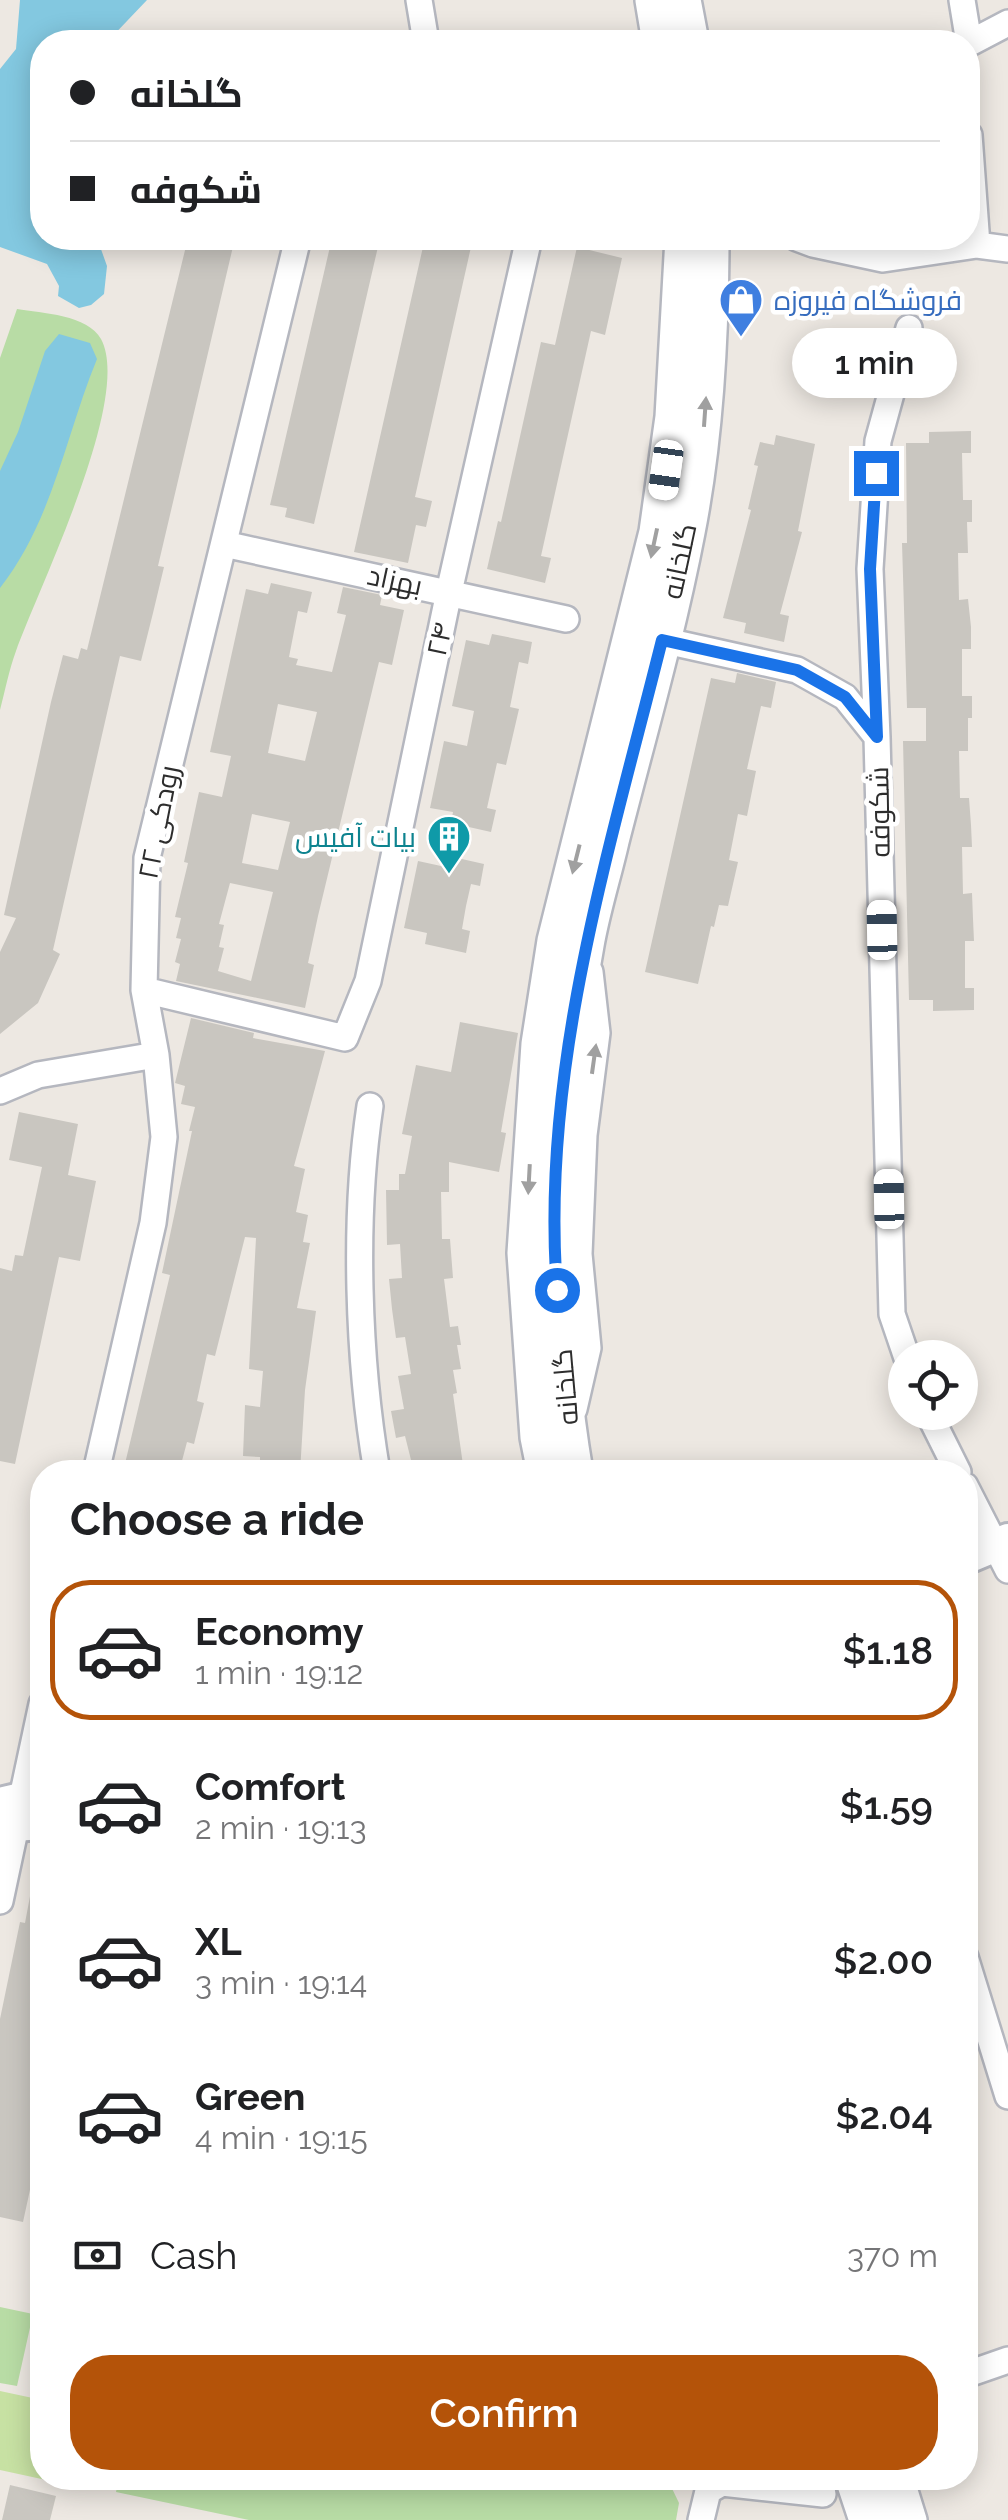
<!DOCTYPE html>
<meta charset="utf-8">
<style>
body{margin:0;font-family:Raleway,Cairo,sans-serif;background:#f6f6f6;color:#202124;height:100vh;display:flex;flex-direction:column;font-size:38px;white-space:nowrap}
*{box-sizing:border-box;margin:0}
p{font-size:32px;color:#757577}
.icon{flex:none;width:55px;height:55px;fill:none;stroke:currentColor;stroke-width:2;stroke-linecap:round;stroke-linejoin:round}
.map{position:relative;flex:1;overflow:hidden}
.sheet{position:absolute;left:30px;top:1460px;width:948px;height:1030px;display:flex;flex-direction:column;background:#fff;border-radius:40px;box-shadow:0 5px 25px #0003}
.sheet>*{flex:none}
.banner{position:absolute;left:30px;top:30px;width:950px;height:220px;border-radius:40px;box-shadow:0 5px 25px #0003;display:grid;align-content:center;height:220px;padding:0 40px;background:#fff}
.buttons{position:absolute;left:888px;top:1340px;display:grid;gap:20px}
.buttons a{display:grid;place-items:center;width:90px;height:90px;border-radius:50%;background:#fff;box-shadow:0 5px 25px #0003;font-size:50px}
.end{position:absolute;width:45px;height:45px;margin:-22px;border:12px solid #1a73e8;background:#fff;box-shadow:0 0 0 5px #fff}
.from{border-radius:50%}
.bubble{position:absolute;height:70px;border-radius:35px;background:#fff;box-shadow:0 5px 25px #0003;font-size:32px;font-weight:600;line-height:70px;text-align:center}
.car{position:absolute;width:30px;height:60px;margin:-30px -15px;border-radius:12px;box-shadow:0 0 8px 2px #0007;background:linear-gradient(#fff 24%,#345 0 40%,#fff 0 76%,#345 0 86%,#fff 0)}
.banner b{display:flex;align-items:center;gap:35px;height:95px;font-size:38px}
.banner b+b{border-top:2px solid #e0e0e0}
.banner i{width:25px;height:25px;background:#202124}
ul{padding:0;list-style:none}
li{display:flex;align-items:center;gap:30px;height:140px;margin:0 20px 15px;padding:0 20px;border:5px solid transparent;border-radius:40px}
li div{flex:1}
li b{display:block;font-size:38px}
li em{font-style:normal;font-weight:600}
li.active{border-color:#b45309}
li>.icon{width:90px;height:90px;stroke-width:1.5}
h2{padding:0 40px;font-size:45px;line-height:120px}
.pay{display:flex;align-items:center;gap:25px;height:110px;padding:0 40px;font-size:38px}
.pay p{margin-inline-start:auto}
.primary-button{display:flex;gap:20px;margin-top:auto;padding:20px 40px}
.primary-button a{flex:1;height:115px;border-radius:40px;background:#b45309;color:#fff;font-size:40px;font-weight:600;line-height:115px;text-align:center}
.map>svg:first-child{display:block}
.green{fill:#b8dca5}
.pitch{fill:#c7e1a3}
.water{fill:#83c8e0}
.building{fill:#c9c6c0;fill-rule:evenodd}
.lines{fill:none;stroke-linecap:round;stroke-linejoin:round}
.minor-casing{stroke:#b5b7bf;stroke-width:30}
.tertiary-casing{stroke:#b5b7bf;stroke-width:38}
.secondary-casing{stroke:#b5b7bf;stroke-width:40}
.minor{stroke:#fff;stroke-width:25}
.tertiary{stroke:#fff;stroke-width:32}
.secondary{stroke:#fff;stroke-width:35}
.oneway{fill:#a0a0a0}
.route{stroke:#1a73e8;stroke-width:12}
.labels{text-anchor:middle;stroke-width:9;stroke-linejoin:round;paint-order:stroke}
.shop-label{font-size:28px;fill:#366cbe;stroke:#fff;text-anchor:start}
.street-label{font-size:28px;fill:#2d2d2d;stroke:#fff}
.culture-label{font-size:28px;fill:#0d838f;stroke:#fff;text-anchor:end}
</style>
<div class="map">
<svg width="1008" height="2520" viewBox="0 0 1008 2520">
<rect width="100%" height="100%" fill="#ede8e2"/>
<path class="green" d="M17,309C42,313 88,315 101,339C133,398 38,589 16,651C9,670 5,691 0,710V358Z
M0,2307L33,2314L17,2386L0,2383Z
M119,2478H667L679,2503L676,2520H249L116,2492Z"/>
<path class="pitch" d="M0,2391L42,2400V2478H61L60,2483L0,2470Z"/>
<path class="water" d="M20,0H147L107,42H42V238H97L107,266L104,294L91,305L79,308L58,296L59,286L47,264L0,247V69L16,49Z
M59,334L90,343L97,359C65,437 53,520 0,588V471L18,432L45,351Z"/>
<path class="building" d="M188,238H235L158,566L164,567L153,613L141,661L120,656L53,950L60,954L38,1003L0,1034V952L16,918L4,915L51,702L63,655L78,659L81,648L87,650Z
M332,238H380L314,524L285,517L287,508L270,505Z
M425,238H473L415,497L432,501L426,527L416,525L408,563L354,552Z
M577,247L622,258L605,335L591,331L541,556L551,558L545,583L487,569L498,521L501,522L541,342L555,345Z
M971,431V453H962L963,500H972V522H967L968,553H958L959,600L968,599L971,627V649H962V696H972V718H968V751H959L960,798H969L971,825L972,847H962L963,894L972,893L973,919L974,941H965V988H974V1010L933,1011V1000H909L903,741H926V708H907L902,543H907L906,443H929V432Z
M776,435L815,444L798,531L802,532L780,614L789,616L784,642L744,633L746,623L723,618L751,510L748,509L758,466L754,465L760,442L774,445Z
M271,583L312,592L307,613L298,611L289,657L298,659L296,665L332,672L346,615L337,613L343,587L382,595L380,605L404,610L392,665L379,662L318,916L308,963L314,965L305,1008L176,981L180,964L175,962L181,939L176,938L181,918L175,917L188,863L184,862L199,792L222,797L231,756L210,752L246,589L268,594ZM278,704L317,712L305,761L268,753ZM252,814L290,822L278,870L242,863ZM230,883L273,892L251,981L218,971L224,948L219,947L224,925L219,924Z
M492,634L532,642L528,664L519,662L510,707L519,709L506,765L497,763L487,808L496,810L491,832L451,823L453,812L430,808L444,741L467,746L474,711L452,706L466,640L489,645Z
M737,673L776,682L771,708L761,706L747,769L756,771L747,816L738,814L729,860L738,862L728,906L719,905L714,927L711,926L698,984L645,972L711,678L735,683Z
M444,855L484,864L480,886L471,884L466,906L462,929L470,931L466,953L425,944L427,933L404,928L418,861L441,866Z
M191,1018L254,1033L253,1038L325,1051L294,1166L305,1169L296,1212L308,1215L303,1242L310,1243L297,1308L316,1311L305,1390L300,1472H260V1457L243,1456L245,1405L260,1407L263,1371L249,1369L256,1238L245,1237L215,1356L207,1354L197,1401L204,1403L194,1444L187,1442L179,1472H123L170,1275L162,1273L192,1131H189L195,1107L181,1104L185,1086L175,1083Z
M460,1022L518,1033L501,1132L506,1133L499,1172L449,1162V1192H441L442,1239H450L453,1278L444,1279L450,1327L458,1326L461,1345H457L461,1369L453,1370L457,1393L453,1394L463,1465L455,1467L456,1472H414L405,1436L396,1438L391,1411L404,1409L398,1376L411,1374L405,1337L396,1338L392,1309L389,1279L402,1278L400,1244L387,1245L386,1190H399V1174H405L412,1136L402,1134L416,1065L451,1072Z
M19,1112L78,1124L68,1175L96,1181L80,1261L59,1257L15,1464L0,1461V1268L12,1271L15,1255L23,1256L42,1167L9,1160Z
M34,1875L42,1876V2099L31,2152L38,2153L23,2222L0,2217V2019L20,1922L25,1923Z
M10,2485L56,2496L50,2520H2Z"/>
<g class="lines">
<defs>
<path id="minor" d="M419,0L426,42
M962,0L969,43
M968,44L1008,23
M969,135L977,245
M797,238L813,244L883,259L977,245L1008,249
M224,544L566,619
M648,637L797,670L845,697L877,737
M144,990L345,1038L368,981L449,592L529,238
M0,1091L38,1075L156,1055
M370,1106C353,1219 358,1360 377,1472
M907,1358L892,1314L877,737L870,569L878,441L909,328
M574,1409L588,1348L579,1254L584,1135L597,1033L590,972
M928,1412L958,1472
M96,1472L153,1223L164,1137L156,1055L144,990L147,858L298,238
M965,1486L1008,1570
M0,1901L42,1704
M965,1957L1008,2096
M965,2375L1008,2360
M901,2478L914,2520
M701,2520L708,2491L722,2483L823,2494"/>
<path id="tertiary" d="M965,1558L1008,1540
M0,1804L21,1799L42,1800
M0,1826L42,1823"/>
<path id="secondary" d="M653,0L660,42
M683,0L691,42
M545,1472L538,1437L525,1253L539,1044L555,941L657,532L673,417L683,238
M575,1472C545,1295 554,1121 586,945C592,910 603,876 611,841C637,739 667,636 687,532C706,435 711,336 711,238
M853,2478L867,2520
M879,2478L892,2520"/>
</defs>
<use href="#minor" class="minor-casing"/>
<use href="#tertiary" class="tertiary-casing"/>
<use href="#secondary" class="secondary-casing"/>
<use href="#minor" class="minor"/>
<use href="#tertiary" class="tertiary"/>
<use href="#secondary" class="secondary"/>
</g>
<defs><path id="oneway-solid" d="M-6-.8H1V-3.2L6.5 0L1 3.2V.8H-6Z" transform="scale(2.5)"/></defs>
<g class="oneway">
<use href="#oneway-solid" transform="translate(705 412) rotate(-86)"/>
<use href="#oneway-solid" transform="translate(654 543) rotate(102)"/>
<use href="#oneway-solid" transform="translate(576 859) rotate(104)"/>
<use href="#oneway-solid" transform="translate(594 1059) rotate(-82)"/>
<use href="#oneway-solid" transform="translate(529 1179) rotate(93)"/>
</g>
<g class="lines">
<path class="route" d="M557,1290C540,1069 609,852 662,640L797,670L845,697L877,737L870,569L876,473"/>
</g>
<defs>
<symbol id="shop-pin" viewBox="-11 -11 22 30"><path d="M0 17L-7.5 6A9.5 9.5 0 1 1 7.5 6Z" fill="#3f7fe0" stroke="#fff"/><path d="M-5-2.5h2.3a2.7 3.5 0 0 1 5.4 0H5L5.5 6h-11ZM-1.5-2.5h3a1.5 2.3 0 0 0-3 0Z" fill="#fff"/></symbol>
<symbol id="building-pin" viewBox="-11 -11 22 30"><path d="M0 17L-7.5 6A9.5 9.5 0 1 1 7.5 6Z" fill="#0f9aa8" stroke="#fff"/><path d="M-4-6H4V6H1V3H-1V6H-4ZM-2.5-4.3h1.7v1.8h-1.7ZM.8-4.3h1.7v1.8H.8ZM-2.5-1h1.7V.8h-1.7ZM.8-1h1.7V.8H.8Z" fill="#fff"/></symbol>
</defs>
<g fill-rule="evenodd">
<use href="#shop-pin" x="716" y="275" width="50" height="68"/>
<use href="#building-pin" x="424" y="812" width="50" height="68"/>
</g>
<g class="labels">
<g class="shop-label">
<text x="774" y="310">فروشگاه فیروزه</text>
</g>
<g class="street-label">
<text transform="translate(679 561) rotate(-78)" y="10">گلخانه</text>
<text transform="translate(395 580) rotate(12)" y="10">بهزاد</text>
<text transform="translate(439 639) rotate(-78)" y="10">۲۴</text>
<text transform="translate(879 812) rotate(-91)" y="10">شکوفه</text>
<text transform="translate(158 822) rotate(-79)" y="10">رودکی ۲۲</text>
<text transform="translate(565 1387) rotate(-95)" y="10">گلخانه</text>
</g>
<g class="culture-label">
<text x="416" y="847">بیات آفیس</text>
</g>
</g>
</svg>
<div class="buttons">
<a><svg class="icon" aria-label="locate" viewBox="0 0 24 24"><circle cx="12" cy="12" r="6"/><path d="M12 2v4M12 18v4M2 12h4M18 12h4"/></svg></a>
</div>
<i class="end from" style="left:557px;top:1290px"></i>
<i class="end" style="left:876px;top:473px"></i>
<div class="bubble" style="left:792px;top:328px;width:165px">1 min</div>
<i class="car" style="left:666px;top:470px;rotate:188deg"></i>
<i class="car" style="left:882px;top:930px;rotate:359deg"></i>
<i class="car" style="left:889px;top:1199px;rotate:359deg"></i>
<div class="banner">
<b><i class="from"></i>گلخانه</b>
<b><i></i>شکوفه</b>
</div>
<section class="sheet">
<h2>Choose a ride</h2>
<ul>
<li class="active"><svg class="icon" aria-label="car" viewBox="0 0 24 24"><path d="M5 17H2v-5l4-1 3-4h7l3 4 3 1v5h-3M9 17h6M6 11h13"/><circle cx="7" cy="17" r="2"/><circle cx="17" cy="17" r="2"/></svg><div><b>Economy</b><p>1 min · 19:12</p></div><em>$1.18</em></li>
<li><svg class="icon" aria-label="car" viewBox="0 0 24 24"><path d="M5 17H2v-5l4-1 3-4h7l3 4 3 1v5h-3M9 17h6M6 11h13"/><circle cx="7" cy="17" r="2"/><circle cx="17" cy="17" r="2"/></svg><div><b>Comfort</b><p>2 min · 19:13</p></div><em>$1.59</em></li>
<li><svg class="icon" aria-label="car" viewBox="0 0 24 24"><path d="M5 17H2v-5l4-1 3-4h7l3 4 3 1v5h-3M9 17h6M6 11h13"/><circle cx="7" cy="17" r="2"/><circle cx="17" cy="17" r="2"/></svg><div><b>XL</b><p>3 min · 19:14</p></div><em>$2.00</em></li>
<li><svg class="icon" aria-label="car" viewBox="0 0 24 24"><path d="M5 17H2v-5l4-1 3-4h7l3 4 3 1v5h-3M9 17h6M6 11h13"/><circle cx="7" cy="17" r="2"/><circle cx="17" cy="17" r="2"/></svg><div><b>Green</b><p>4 min · 19:15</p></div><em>$2.04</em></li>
</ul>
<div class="pay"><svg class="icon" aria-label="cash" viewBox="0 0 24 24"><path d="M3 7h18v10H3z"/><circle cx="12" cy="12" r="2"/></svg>Cash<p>370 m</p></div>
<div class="primary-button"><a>Confirm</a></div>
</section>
</div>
